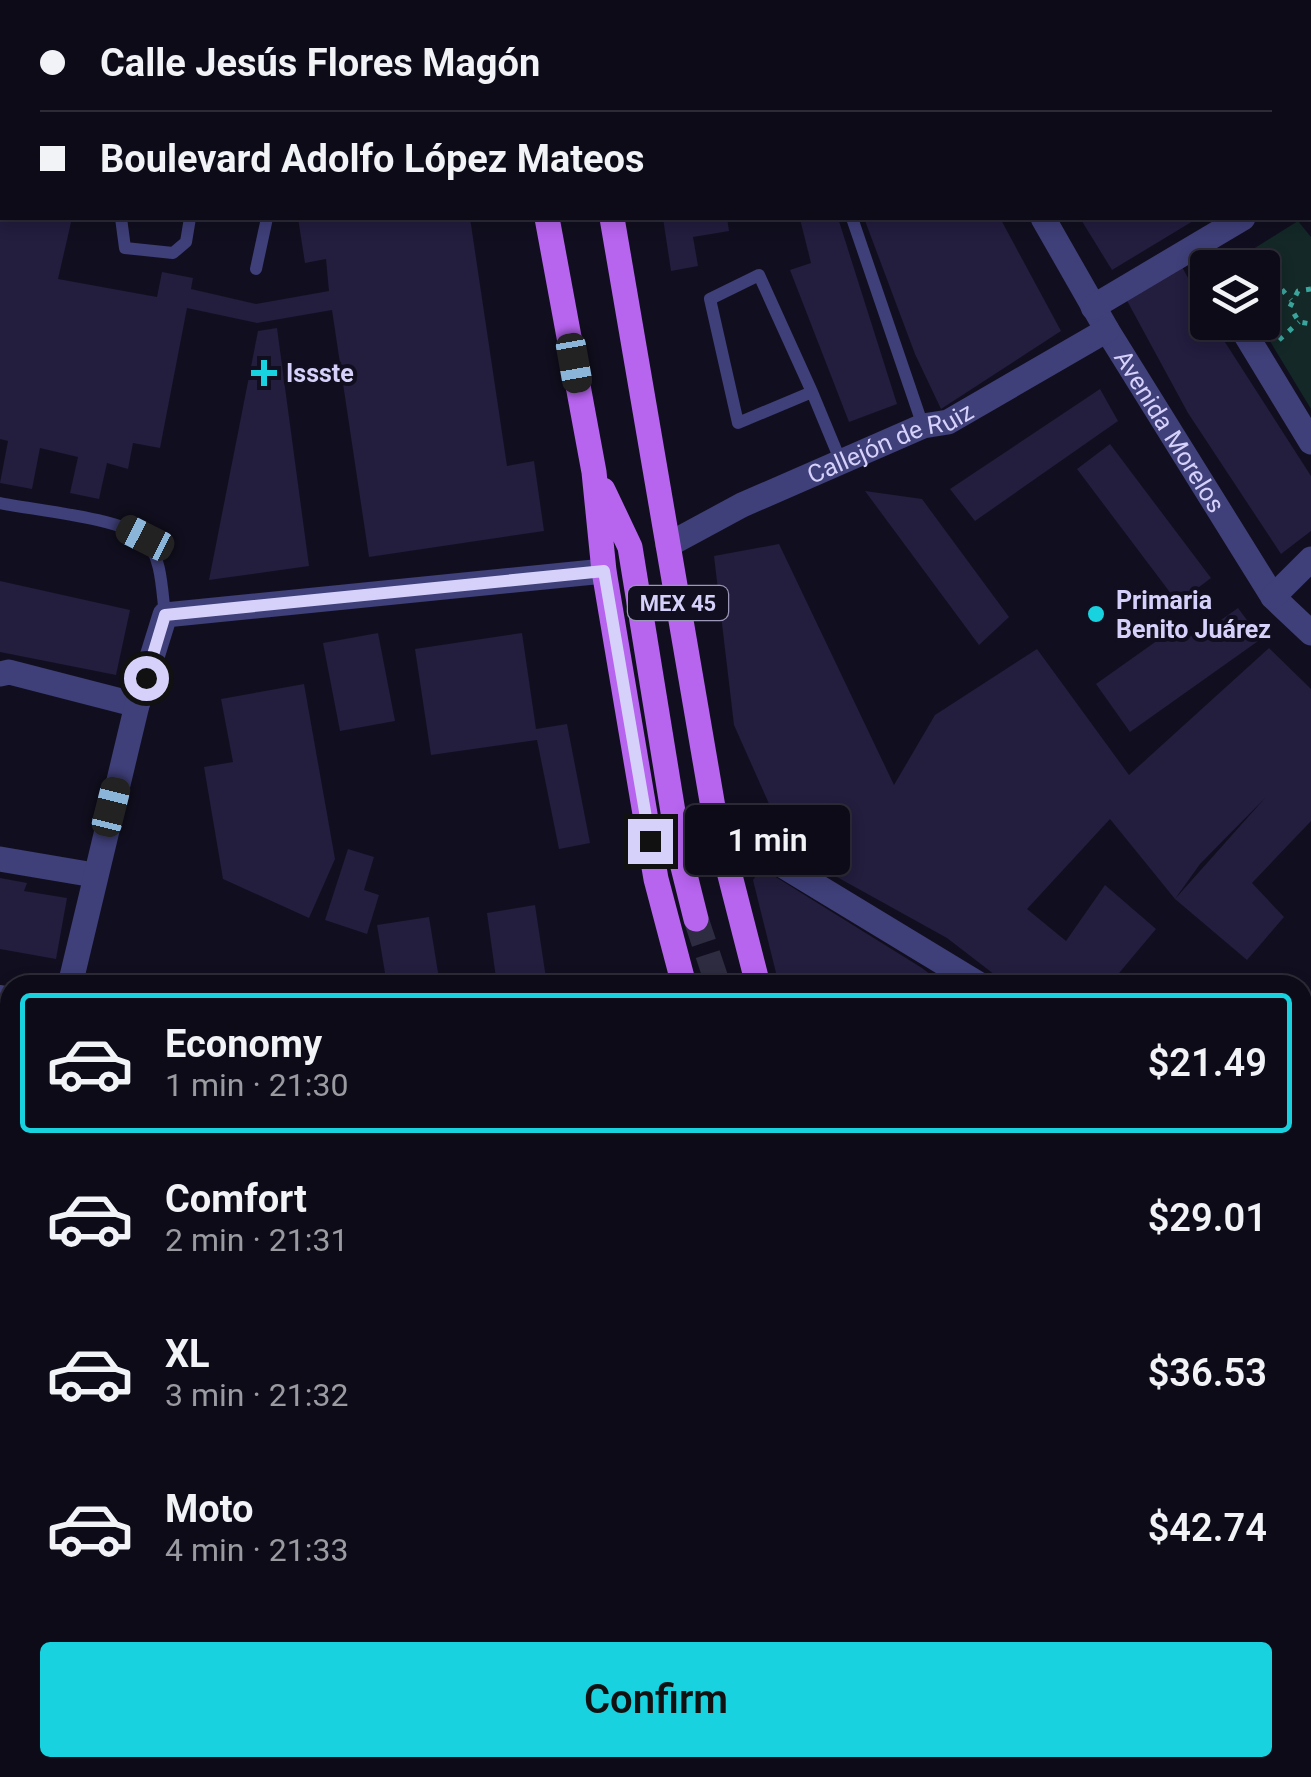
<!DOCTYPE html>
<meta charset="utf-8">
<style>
body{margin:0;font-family:Roboto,sans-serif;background:#161420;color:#f1f3f6;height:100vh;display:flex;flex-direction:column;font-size:38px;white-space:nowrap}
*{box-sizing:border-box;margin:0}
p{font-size:32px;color:#9a9ba1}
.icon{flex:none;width:55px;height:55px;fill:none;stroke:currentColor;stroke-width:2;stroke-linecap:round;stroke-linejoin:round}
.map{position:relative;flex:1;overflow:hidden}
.details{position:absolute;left:0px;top:975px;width:1312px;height:802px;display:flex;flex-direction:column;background:#0d0b17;border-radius:30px 30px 0 0;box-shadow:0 5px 15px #0003,0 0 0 2px #2d2b36}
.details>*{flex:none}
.banner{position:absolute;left:0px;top:0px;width:1312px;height:220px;box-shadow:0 5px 15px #0003,0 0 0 2px #2d2b36;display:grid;align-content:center;height:220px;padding:0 40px;background:#0d0b17}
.tools{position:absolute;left:1190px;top:250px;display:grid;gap:20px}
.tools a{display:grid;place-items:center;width:90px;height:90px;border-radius:10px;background:#0d0b17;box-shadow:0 5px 15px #0003,0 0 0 2px #2d2b36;font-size:50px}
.end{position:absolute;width:45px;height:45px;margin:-22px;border:12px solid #d5d1fa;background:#111;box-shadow:0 0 0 5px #111}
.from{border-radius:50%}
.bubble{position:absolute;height:70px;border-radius:10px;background:#0d0b17;box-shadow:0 5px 15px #0003,0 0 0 2px #2d2b36;font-size:32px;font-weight:600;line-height:70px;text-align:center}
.car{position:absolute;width:30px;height:60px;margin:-30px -15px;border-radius:12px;box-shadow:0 0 8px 2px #0007;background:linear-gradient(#222 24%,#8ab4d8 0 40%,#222 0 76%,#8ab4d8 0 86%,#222 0)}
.banner b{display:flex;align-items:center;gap:35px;height:95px;font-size:38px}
.banner b+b{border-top:2px solid #2d2b36}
.banner i{width:25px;height:25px;background:#f1f3f6}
ul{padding:18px 0 0;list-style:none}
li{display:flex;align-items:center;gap:30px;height:140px;margin:0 20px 15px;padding:0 20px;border:5px solid transparent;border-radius:10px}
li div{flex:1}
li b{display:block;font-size:38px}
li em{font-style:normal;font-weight:600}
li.on{border-color:#18d2e0}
li>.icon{width:90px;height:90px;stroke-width:1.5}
.button{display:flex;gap:20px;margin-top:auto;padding:20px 40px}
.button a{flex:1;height:115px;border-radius:10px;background:#18d2e0;color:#111;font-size:40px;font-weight:600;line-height:115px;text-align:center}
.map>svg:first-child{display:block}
.green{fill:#132827}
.building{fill:#231d3e;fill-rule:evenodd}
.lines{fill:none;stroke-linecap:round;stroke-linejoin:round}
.primary-tunnel{stroke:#2e2c40;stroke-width:25;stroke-dasharray:25 12;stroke-linecap:butt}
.path{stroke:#3aa59c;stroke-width:5;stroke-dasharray:5 8;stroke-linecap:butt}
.service{stroke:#3f3f79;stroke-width:12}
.minor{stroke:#3f3f79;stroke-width:25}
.tertiary{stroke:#3f3f79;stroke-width:25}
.primary{stroke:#b764ef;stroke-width:25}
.route{stroke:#d5d1fa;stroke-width:12}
.poi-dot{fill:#18d2e0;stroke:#110f1f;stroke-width:4}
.labels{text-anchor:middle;stroke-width:8;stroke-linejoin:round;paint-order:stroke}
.shield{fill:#110f1f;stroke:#9a97b8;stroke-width:2.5}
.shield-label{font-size:22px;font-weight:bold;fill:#d5d1fa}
.poi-label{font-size:25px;font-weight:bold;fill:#d5d1fa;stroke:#110f1f;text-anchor:start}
.street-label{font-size:25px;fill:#d5d1fa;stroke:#110f1f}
</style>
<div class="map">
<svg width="1311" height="1777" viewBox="0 0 1311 1777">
<rect width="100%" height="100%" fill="#110f1f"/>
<path class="green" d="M1298,221L1311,237V409L1259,323L1262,268L1226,266Z"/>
<path class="building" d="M0,218H72L58,279L157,297L162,272L193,278L191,289L256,304L329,291L326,259L305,263L298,218H470L507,466L534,461L544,531L369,557L332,310L257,323L187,308L160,448L133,443L128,469L107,463L99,499L70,493L78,457L40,448L32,489L0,483L8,441L0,439Z
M663,218H727L729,231L693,237L698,266L671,271Z
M838,218L897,404L849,422L790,270L811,263L800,219Z
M864,218H1000L1061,331L941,409L915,354Z
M1080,218H1198L1112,270Z
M1182,267L1208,314V322H1212L1311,476V531L1281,554L1188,413L1125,297Z
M277,328L309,566L209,580L258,331Z
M1100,389L1118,421L975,521L950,489Z
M1110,444L1211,578L1178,603L1077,469Z
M865,491L922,499L1009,617L979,645Z
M779,544L894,785L935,715L1037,649L1129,775L1269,648L1311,689V821L1252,883L1284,917L1247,960L1175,899L1110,819L1027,909L1066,941L1105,885L1156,929L1109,985H1008L947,938L790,851L734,725L714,556ZM1265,798L1175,899L1200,864Z
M0,581L130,610L116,675L0,652Z
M1238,608L1261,639L1130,732L1096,684L1182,623L1194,639Z
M378,633L395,721L340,731L323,643Z
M522,633L536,729L567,724L590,843L559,849L537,740L431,755L415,649Z
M304,684L335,859L309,918L223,879L204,767L233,762L221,699Z
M348,849L374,857L364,890L379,895L367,934L325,920Z
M761,868L922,968L944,985H779L753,880Z
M0,878L27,883L24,891L67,898L56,959L0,949Z
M535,905L547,985H497L487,913Z
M429,917L440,985H387L377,925Z
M1302,1027L1311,1031V1139L1302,1135Z
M0,1154L10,1156V1205L0,1206Z
M1302,1182L1311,1185V1330L1302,1328Z
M1302,1413L1311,1416V1490L1302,1487Z"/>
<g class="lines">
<path class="primary-tunnel" d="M696,919L718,985"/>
<path class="path" d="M1262,282L1272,278L1291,300
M1311,289L1298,291L1290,307L1299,322L1311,324
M1279,340L1299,322"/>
<path class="service" d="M668,0V2
M743,0L744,2
M233,2V0
M345,2L358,0
M121,218L125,248L173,253L186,242L190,218
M852,218L923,426
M256,269L267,218
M759,275L812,392L738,423L710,299Z
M812,392L841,462
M0,503C33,510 123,518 145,539C162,556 162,593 165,615
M0,991L10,993
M1,1117L10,1066
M997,1777L1012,1768"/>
<g class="minor">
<path d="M921,0L923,2"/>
<path d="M1310,208L1311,209"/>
<path id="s1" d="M1043,218L1107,330L1273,597L1311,633"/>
<path d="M1193,249L1208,272"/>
<path d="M1093,307L1243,218"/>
<path d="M1238,322L1311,442"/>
<path id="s2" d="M668,545L742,505L923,426L948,422L1107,330"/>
<path d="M1273,597L1311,559"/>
<path d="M0,674L9,672L137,705"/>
<path d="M714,813L764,854L980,985"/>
<path d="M0,859L94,875"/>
<path d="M70,985L137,705L165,615L604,571"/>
<path d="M1302,1159L1311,1161"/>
<path d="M0,1232L10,1231"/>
<path d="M1302,1375L1311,1377"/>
<path d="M0,1650L10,1649"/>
<path d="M1302,1732H1311"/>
<path d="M1156,1768L1160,1777"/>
<path d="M381,1777V1768"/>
<path d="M806,1777L808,1768"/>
</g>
<path class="tertiary" d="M1151,0L1158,2
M1268,0L1275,2
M0,8L2,0
M1310,17H1311
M1310,61H1311"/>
<path class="primary" d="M511,0V2
M576,0V2
M547,218L594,472L604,571L656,879L684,985
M612,218L714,813L758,985
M603,490L630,547L680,855L696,919
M1302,1524L1311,1528
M1302,1609L1311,1612"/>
</g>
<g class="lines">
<path class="route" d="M146,678L165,615L604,571L650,841"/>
</g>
<g class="poi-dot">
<path d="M259 358h10v10h10v10h-10v10h-10v-10h-10v-10h10z"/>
<circle cx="1096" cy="614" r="10"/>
</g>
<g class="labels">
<rect class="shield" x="628" y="586" width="100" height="34" rx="8"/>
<g class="shield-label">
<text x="678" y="611">MEX 45</text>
</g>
<g class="poi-label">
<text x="286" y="382">Issste</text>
<text x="1116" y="609">Primaria<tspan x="1116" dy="29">Benito Juárez</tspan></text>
</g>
<g class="street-label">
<text dy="9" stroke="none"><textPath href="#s1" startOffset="248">Avenida Morelos</textPath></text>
<text dy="9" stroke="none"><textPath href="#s2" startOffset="245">Callejón de Ruiz</textPath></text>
</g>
</g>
</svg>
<div class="tools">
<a><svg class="icon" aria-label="layers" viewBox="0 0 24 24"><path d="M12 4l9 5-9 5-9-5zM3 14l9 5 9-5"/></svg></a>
</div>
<i class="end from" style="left:146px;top:678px"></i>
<i class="end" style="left:650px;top:841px"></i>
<div class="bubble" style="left:685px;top:805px;width:165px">1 min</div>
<i class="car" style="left:574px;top:363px;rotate:170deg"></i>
<i class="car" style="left:145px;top:538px;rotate:297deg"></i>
<i class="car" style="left:111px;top:807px;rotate:14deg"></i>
<div class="banner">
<b><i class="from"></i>Calle Jesús Flores Magón</b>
<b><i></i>Boulevard Adolfo López Mateos</b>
</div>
<section class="details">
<ul>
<li class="on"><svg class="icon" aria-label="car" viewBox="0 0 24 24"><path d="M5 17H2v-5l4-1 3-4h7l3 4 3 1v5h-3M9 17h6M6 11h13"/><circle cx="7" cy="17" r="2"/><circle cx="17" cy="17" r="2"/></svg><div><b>Economy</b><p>1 min · 21:30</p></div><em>$21.49</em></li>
<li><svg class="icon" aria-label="car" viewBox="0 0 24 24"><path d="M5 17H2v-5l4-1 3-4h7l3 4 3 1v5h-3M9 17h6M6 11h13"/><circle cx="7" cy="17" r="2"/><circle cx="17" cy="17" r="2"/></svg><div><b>Comfort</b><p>2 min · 21:31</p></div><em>$29.01</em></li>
<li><svg class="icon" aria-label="car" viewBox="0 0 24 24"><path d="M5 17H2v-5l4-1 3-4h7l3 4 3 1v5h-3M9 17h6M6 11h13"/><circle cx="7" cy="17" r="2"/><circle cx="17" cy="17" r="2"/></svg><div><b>XL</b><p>3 min · 21:32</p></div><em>$36.53</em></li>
<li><svg class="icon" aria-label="car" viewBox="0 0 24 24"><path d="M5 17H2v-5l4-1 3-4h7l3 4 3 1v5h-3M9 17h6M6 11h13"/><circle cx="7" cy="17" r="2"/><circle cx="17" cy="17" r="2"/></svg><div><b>Moto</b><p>4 min · 21:33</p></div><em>$42.74</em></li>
</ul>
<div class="button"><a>Confirm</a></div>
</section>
</div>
